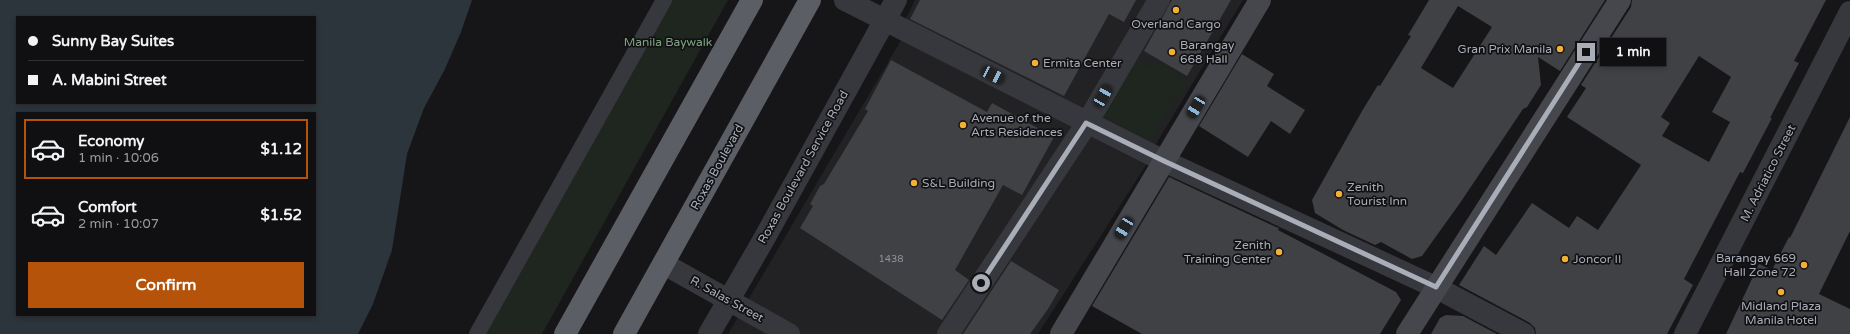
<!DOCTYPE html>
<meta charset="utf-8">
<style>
body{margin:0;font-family:"Varela Round",sans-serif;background:#19191b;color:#f1f3f6;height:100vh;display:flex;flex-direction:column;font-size:15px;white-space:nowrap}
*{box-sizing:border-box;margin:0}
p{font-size:13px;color:#9c9d9f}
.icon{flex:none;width:22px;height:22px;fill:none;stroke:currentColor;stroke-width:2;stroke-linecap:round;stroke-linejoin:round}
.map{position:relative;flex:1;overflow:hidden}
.sheet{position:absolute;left:16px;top:112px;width:300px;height:204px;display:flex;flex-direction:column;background:#101012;border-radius:0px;box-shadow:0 2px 6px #0003,0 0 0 1px #303032}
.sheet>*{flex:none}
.top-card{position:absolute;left:16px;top:16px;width:300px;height:88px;border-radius:0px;box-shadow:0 2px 6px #0003,0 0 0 1px #303032;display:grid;align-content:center;height:88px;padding:0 12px;background:#101012}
.end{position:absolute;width:18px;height:18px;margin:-9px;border:5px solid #a8adb8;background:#111;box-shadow:0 0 0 2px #111}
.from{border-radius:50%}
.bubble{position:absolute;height:28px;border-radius:0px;background:#101012;box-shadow:0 2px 6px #0003,0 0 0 1px #303032;font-size:13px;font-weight:700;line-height:28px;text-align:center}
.car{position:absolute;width:12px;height:24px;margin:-12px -6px;border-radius:5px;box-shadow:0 0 3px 1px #0007;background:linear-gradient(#222 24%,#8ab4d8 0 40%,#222 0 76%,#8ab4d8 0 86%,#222 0)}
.top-card b{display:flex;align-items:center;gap:14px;height:38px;font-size:15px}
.top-card b+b{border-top:1px solid #303032}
.top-card i{width:10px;height:10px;background:#f1f3f6}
ul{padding:7px 0 0;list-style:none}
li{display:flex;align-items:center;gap:12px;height:60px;margin:0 8px 6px;padding:0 4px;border:2px solid transparent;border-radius:0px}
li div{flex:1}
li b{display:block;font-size:15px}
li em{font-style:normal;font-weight:700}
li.active{border-color:#b45309}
li>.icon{width:36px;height:36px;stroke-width:1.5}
.action{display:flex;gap:8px;margin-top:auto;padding:8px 12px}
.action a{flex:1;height:46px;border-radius:0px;background:#b45309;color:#fff;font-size:16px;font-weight:700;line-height:46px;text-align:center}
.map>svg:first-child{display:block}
.built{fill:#222225}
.green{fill:#1e261f}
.water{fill:#2c353c;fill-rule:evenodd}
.building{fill:#404145;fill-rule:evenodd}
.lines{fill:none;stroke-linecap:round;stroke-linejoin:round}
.pedestrian{stroke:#37383d;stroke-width:16}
.minor{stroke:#37383d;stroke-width:22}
.tertiary{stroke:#37383d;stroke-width:22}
.secondary{stroke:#45474d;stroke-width:22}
.trunk{stroke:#5b5e65;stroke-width:22}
.route{stroke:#a8adb8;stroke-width:5}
.poi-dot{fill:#f2b134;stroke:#111113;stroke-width:1.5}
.labels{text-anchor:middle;stroke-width:3.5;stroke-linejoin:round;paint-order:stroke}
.number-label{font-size:10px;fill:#8e929b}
.poi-label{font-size:12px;fill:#a8adb8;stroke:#111113;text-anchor:start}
.park-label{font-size:12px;fill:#7fa381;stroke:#111113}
.street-label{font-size:12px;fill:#a8adb8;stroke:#111113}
</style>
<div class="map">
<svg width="1850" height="334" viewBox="0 0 1850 334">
<rect width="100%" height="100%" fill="#161618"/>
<path class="built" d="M915,0H1243L1153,149L905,20Z
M901,40L1148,162L1038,334H728Z"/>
<path class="green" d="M655,0H728L542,334H471L587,127Z
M1136,59L1149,67L1154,60L1187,80L1150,143L1102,116Z"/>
<path class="water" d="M0,0H472L461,32L444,71L424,108L407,154L392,250L373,304L358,334H0ZM17,17H315V103H17ZM17,113H315V315H17Z"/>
<path class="building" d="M920,0H1136L1124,22L1109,14L1064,96L910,19Z
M1172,0H1231L1187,76L1144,51Z
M1429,0H1605L1560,71L1538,57L1541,85L1527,107L1523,109L1460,203L1422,256L1412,259L1381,242L1375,245L1343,230L1315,213L1312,200L1362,111L1378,85L1380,86L1411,36L1408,35ZM1458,6L1492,27L1453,88L1421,68Z
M1632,0H1826L1794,61L1799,63L1770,118H1772L1743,173L1740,172L1684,279L1693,285L1667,334H1536L1535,328L1530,323L1459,285L1484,246L1496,255L1532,203L1569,228L1577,216L1598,230L1641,165L1567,117L1586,88L1581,85L1631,7ZM1699,56L1731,77L1712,112L1730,122L1709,162L1662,136L1670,123L1661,117Z
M1242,54L1274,74L1267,86L1305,110L1290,134L1271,121L1248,157L1199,126Z
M891,60L987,112L992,103L1054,137L1022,195L1003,185L955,270L969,280L942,320L800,228L813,206L810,204L820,186L824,184L868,111L865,109Z
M1850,117V231L1819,294L1850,309V334H1726L1759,264L1772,270L1789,237L1790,238Z
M1169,177L1276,227L1279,228L1278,230L1396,292L1401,300L1380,334H1142L1092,306Z
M1011,261L1059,290L1048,309L1030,334H963Z
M1446,315L1463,316L1497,334H1431L1440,318Z"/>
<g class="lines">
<path class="pedestrian" d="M477,334L664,0"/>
<path class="minor" d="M845,0L1164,161L1435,287L1524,334
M664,264L789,334
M709,334L764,239L896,0
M948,334L1087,123L1159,0"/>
<path class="tertiary" d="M1685,334L1850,12"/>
<path class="secondary" d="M1061,334L1260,0
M1407,334L1620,0"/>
<path class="trunk" d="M565,334L752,0
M624,334L810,0"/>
</g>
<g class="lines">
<path class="route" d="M981,283L1086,123L1164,161L1436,287L1586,52"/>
</g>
<g class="poi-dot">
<circle cx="1176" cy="10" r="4"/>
<circle cx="1560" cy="49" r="4"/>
<circle cx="1172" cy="52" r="4"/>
<circle cx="1035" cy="63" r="4"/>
<circle cx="963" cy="125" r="4"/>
<circle cx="914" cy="183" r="4"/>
<circle cx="1339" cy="194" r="4"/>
<circle cx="1279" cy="252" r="4"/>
<circle cx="1565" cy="259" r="4"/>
<circle cx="1804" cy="265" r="4"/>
<circle cx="1781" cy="292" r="4"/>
</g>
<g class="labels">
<g class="number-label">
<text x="891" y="262">1438</text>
</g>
<g class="poi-label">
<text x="1176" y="28" text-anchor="middle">Overland Cargo</text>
<text x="1180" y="49">Barangay<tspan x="1180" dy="14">668 Hall</tspan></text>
<text x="1552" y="53" text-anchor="end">Gran Prix Manila</text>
<text x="1043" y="67">Ermita Center</text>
<text x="971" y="122">Avenue of the<tspan x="971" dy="14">Arts Residences</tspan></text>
<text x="922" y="187">S&amp;L Building</text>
<text x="1347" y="191">Zenith<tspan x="1347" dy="14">Tourist Inn</tspan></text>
<text x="1271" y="249" text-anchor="end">Zenith<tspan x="1271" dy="14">Training Center</tspan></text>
<text x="1796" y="262" text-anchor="end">Barangay 669<tspan x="1796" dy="14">Hall Zone 72</tspan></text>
<text x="1573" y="263">Joncor II</text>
<text x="1781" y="310" text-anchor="middle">Midland Plaza<tspan x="1781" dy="14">Manila Hotel</tspan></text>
</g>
<g class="park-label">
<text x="668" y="46">Manila Baywalk</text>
</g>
<g class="street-label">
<text transform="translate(717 167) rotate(-61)" y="4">Roxas Boulevard</text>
<text transform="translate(803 167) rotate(-61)" y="4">Roxas Boulevard Service Road</text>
<text transform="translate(1768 173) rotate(-63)" y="4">M. Adriatico Street</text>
<text transform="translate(727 299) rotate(29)" y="4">R. Salas Street</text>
</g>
</g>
</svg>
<i class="end from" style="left:981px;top:283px"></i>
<i class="end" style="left:1586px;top:52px"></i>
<div class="bubble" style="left:1600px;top:38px;width:66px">1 min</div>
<i class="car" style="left:993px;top:75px;rotate:117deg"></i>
<i class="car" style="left:1103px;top:96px;rotate:30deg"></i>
<i class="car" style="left:1196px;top:107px;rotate:211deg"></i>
<i class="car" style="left:1124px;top:228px;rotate:211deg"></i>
<div class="top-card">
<b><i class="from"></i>Sunny Bay Suites</b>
<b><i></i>A. Mabini Street</b>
</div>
<section class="sheet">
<ul>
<li class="active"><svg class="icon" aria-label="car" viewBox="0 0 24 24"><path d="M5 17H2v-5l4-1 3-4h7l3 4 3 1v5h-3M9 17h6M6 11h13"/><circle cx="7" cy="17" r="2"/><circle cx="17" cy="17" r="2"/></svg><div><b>Economy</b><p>1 min · 10:06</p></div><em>$1.12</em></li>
<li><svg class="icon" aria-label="car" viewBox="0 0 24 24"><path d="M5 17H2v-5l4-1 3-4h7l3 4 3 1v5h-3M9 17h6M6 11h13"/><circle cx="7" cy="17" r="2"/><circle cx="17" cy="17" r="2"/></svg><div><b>Comfort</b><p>2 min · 10:07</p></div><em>$1.52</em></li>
</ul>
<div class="action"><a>Confirm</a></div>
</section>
</div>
